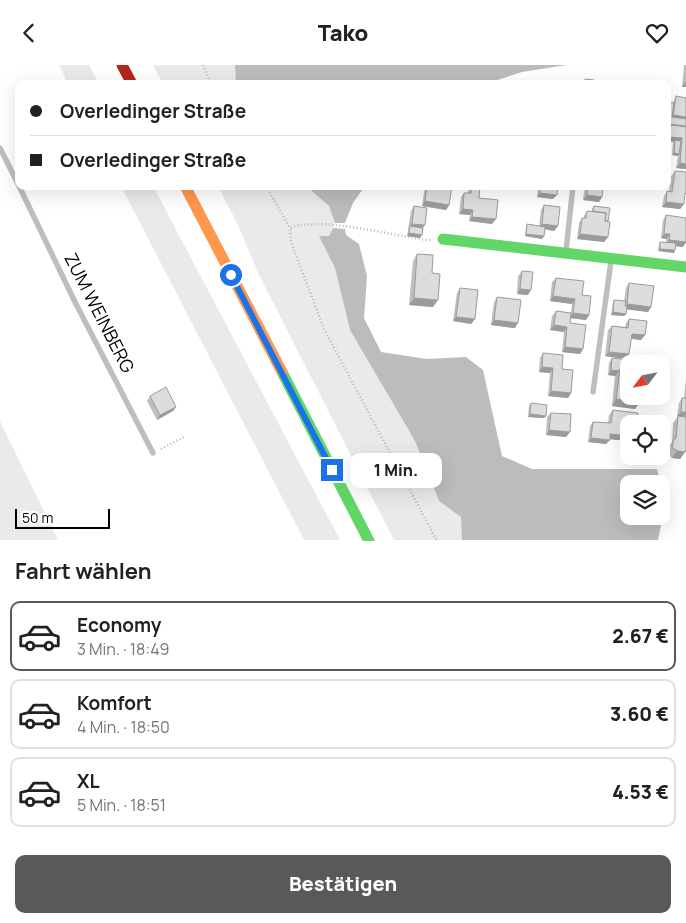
<!DOCTYPE html>
<html lang="de">
<meta charset="utf-8">
<style>
body{margin:0;font-family:Manrope,sans-serif;background:#f6f6f6;color:#202124;height:100vh;display:flex;flex-direction:column;font-size:19px;white-space:nowrap}
*{box-sizing:border-box;margin:0}
p{font-size:16px;color:#757577}
.icon{flex:none;width:28px;height:28px;fill:none;stroke:currentColor;stroke-width:2;stroke-linecap:round;stroke-linejoin:round}
.map{position:relative;height:476px;overflow:hidden}
.side{display:flex;flex-direction:column;background:#fff;flex:1}
.side>*{flex:none}
.top-card{position:absolute;left:15px;top:15px;width:656px;height:110px;border-radius:10px;box-shadow:0 5px 20px #0002;display:grid;align-content:center;height:110px;padding:0 15px;background:#fff}
.needle{width:32px;rotate:238deg}
.buttons{position:absolute;left:620px;top:290px;display:grid;gap:10px}
.buttons a{display:grid;place-items:center;width:50px;height:50px;border-radius:10px;background:#fff;box-shadow:0 5px 20px #0002;font-size:25px}
.scale{position:absolute;left:15px;bottom:12px;width:95px;box-sizing:border-box;padding-left:5px;border:2px solid #000;border-top:0;font-size:14px;line-height:18px;white-space:nowrap;color:#000;-webkit-text-stroke:4px #fff;paint-order:stroke}
.end{position:absolute;width:22px;height:22px;margin:-11px;border:6px solid #1a73e8;background:#fff;box-shadow:0 0 0 2px #fff}
.from{border-radius:50%}
.bubble{position:absolute;height:35px;border-radius:10px;background:#fff;box-shadow:0 5px 20px #0002;font-size:16px;font-weight:800;line-height:35px;text-align:center}
.top-card b{display:flex;align-items:center;gap:18px;height:48px;font-size:19px}
.top-card b+b{border-top:1px solid #e0e0e0}
.top-card i{width:12px;height:12px;background:#202124}
ul{padding:0;list-style:none}
li{display:flex;align-items:center;gap:15px;height:70px;margin:0 10px 8px;padding:0 5px;border:2px solid #e0e0e0;border-radius:10px}
li div{flex:1}
li b{display:block;font-size:19px}
li em{font-style:normal;font-weight:800}
li.selected{border-color:#595959}
li>.icon{width:45px;height:45px;stroke-width:1.5}
h2{padding:0 15px;font-size:22px;line-height:60px}
.button{display:flex;gap:10px;margin-top:auto;padding:10px 15px}
.button a{flex:1;height:58px;border-radius:10px;background:#595959;color:#fff;font-size:20px;font-weight:800;line-height:58px;text-align:center}
header{display:flex;justify-content:space-between;align-items:center;height:65px;padding:0 15px;background:#fff;font-size:22px;font-weight:800}
.map>svg:first-child{display:block}
.green{fill:#eaeaea}
.water{fill:#bcbcbc;fill-rule:evenodd}
.lines{fill:none;stroke-linecap:round;stroke-linejoin:round}
.path{stroke:#b8b8b8;stroke-width:2.5;stroke-dasharray:1 2.5;stroke-linecap:butt}
.lane{stroke:#bebebe;stroke-width:5.5}
.fast{stroke:#63d668;stroke-width:11}
.slow{stroke:#ff974d;stroke-width:11}
.jam{stroke:#b3261e;stroke-width:11}
.wall{fill:#bebebe}
.shaded-wall{fill:#9b9b9b}
.building{fill:#ddd;stroke:#9b9b9b}
.route{stroke:#1a73e8;stroke-width:6}
.labels{text-anchor:middle;stroke-width:4.5;stroke-linejoin:round;paint-order:stroke}
.street-label{font-size:18px;fill:#000;stroke:#fff}
</style>
<header><svg class="icon" aria-label="back" viewBox="0 0 24 24"><path d="M15 5l-7 7 7 7"/></svg>Tako<svg class="icon" aria-label="heart" viewBox="0 0 24 24"><path d="M12 20l-8-8c-3-5 5-10 8-4 3-6 11-1 8 4z"/></svg></header>
<div class="map">
<svg width="686" height="476" viewBox="0 0 686 476">
<rect width="100%" height="100%" fill="#fff"/>
<path class="green" d="M59,0H89L99,19H68Z
M153,0H235L236,19H163Z
M121,121H153L340,475H304Z
M218,121H306L329,141L335,158L329,171L320,172L335,203L350,265L415,376L439,436L461,452L462,475H394L258,208L238,160Z
M0,356L58,475H0Z"/>
<path class="water" d="M235,0H567L522,7L485,19H236Z
M306,121H365L353,138L345,158H335L329,141Z
M333,163L345,164L346,170L359,179L367,211L364,253L381,287L427,294L466,292L483,305L502,391L532,404H657L663,424V451L658,475H462L461,452L439,436L415,376L350,265L335,203L319,171H329ZM629,419H661V451H629Z"/>
<g class="lines">
<path class="path" d="M203,0L211,19
M266,121L290,163
M430,175H426L353,162L323,159L299,160L290,163L291,177L324,264L437,476
M161,384L184,372"/>
<path class="lane" d="M0,83L19,121
M19,121L76,239L153,388
M566,186L573,121
M593,327L611,196"/>
<path class="fast" d="M443,174L686,202
M282,307L369,476"/>
<path class="slow" d="M185,121L282,307"/>
<path class="jam" d="M122,0L132,19"/>
</g>
<path class="wall" d="M684,0H686V22H682Z
M676,31L686,33V104L676,103L678,91L672,90L673,77H668V65L670,62L668,61V62V37L673,38Z
M675,106L684,139L680,144L662,142L664,131L667,126H669L671,111Z
M425,121H452L449,140L446,145L422,141Z
M470,121H480L479,133L492,159L469,156L470,150L459,149L461,132L464,128H468V123Z
M538,121H558L553,134L537,132Z
M585,121H603L602,132L599,137L583,135Z
M544,140L558,161L554,166L545,164L544,171L542,174L525,171L526,162L527,159L539,161L541,145Z
M414,141L423,163L422,170L420,173L407,171L411,146Z
M594,141L608,156V172L604,177L577,174L579,158L582,153H584V151L587,146H592V144Z
M666,150L686,177L683,182L676,181L674,188L658,186L659,179L660,177H666V174L661,173L663,155Z
M417,189L432,208L433,242L409,240L413,196Z
M522,206L528,230L517,229L518,211Z
M556,213L582,230L589,250L586,255L570,253V258L583,284L580,289L562,287L564,267L550,265L552,251L556,246L571,248L572,239L550,236L552,217Z
M629,218L651,242L648,247L627,244L626,249L624,251L611,250L613,237L614,235L624,236L626,223Z
M460,223L475,254L471,259L453,256L457,228Z
M497,232L515,263L491,260L494,237Z
M629,254L645,270L641,275L631,274L626,294L605,291L608,265L612,261L625,262L626,258Z
M543,288L562,304L571,328L568,333L548,331L550,308L539,307L540,293Z
M612,293L628,305L640,337L635,344L612,341L615,311L608,310L609,298Z
M686,313V387H685L680,394L672,393L668,389V383L672,377L673,358L678,351H677L679,338L682,333H684Z
M150,331L176,342L173,346L157,355L147,336Z
M531,338L546,351L544,353L528,352L529,341Z
M613,345L629,359V376L610,374L606,379L588,377L590,361L593,357L608,358L609,350Z
M551,348L570,367L566,372L546,370L547,352Z"/>
<path class="shaded-wall" d="M685,17H686V22H682Z
M673,50L686,52V57L670,54Z
M669,72L682,73L679,78L675,75L673,77H668V74Z
M674,88L679,89L678,91L672,90Z
M680,98L686,99V104L676,103Z
M540,128L557,130L553,134L537,132Z
M587,130L602,132L599,137L583,135Z
M425,136L449,140L446,145L422,141Z
M666,137L684,139L680,144L662,142Z
M463,144L473,145L470,150L459,149Z
M472,152L496,154L492,159L469,156Z
M412,159L425,160L421,165L410,161Z
M542,159L558,161L554,166L539,163Z
M409,168L422,170L420,173L407,171Z
M526,169L544,171L542,174L525,171Z
M580,169L608,172L604,177L577,174Z
M664,169H670L666,174L661,173Z
M669,175L686,177L683,182L666,180Z
M660,184L675,185L674,188L658,186Z
M520,224L531,225L528,230L517,229Z
M553,231L575,234L572,239L550,236Z
M414,233L438,235L433,242L409,240Z
M627,239L651,242L648,247L623,244Z
M613,247L626,249L624,251L611,250Z
M573,248L589,250L586,255L570,253Z
M456,252L475,254L471,259L453,256Z
M494,255L518,258L515,263L491,260Z
M554,260L567,262L564,267L550,265Z
M632,269L645,270L641,275L628,273Z
M565,282L583,284L580,289L562,287Z
M609,287L629,289L626,294L605,291Z
M542,302L553,303L550,308L539,307Z
M611,305L619,306L615,311L608,310Z
M551,326L571,328L568,333L548,331Z
M616,334L640,337L635,344L612,341Z
M176,342L173,346L157,355L160,350Z
M681,347H686V352L677,351Z
M530,349L546,351L544,353L528,352Z
M549,365L570,367L566,372L546,370Z
M610,369L629,371V376L607,374Z
M591,373L610,375L606,379L588,377Z
M686,385V387H685L680,394L672,393L677,386Z"/>
<path class="building" d="M585,14L594,15L593,19H584Z
M676,31L686,33V52L673,50Z
M668,37L674,38L672,52L686,54V61L669,59L668,61Z
M671,60L686,62V99L680,98L682,73L669,72Z
M675,75L681,76L679,89L674,88Z
M675,106L686,107V129L685,128L684,139L666,137L667,126L672,127Z
M427,121H452L449,140L425,136Z
M472,121H480L479,133L498,135L496,154L472,152L473,145L463,144L464,128H471Z
M541,121H558L557,130L540,128Z
M588,121H603L602,132L587,130Z
M544,140L560,142L558,161L542,159Z
M414,141L427,143L425,160L412,159Z
M594,141L610,143L608,156H605L606,148L593,146Z
M587,146L606,148L605,156L610,157L608,172L580,169L582,153H586Z
M666,150L686,153V177L669,175L670,169H664Z
M527,159L545,162L544,171L526,169Z
M410,161L423,163L422,170L409,168Z
M660,177L676,178L675,185L660,184Z
M417,189L433,190L432,208L440,209L438,235L414,233Z
M522,206L533,207L531,225L520,224Z
M556,213L584,216L582,230L591,231L589,250L573,248L575,234L553,231Z
M629,218L654,221L651,242L627,239Z
M460,223L478,225L475,254L456,252Z
M497,232L521,235L518,258L494,255Z
M614,235L626,236L625,241H627L626,249L613,247Z
M556,246L571,248L570,258L586,260L583,284L565,282L567,262L554,260Z
M629,254L647,256L645,270L632,269L629,289L609,287L612,261L628,263Z
M543,288L563,290L562,304L573,305L571,328L551,326L553,303L542,302Z
M612,293L629,295L628,305L620,304L619,306L611,305Z
M620,304L629,305V331H641L640,337L616,334Z
M166,322L176,342L160,350L150,331Z
M682,333H686V347H681Z
M531,338L547,340L546,351L530,349Z
M613,345L638,348L637,359H629V371L610,369V375L591,373L593,357L611,358Z
M551,348L571,349L570,367L549,365Z
M678,351L686,352V385L685,387L677,386L672,382L673,376L676,373Z"/>
<g class="lines">
<path class="route" d="M231,210L332,405"/>
</g>
<g class="labels">
<g class="street-label">
<text transform="translate(99 248) rotate(63)" y="6">ZUM WEINBERG</text>
</g>
</g>
</svg>
<div class="buttons">
<a><svg class="needle" viewBox="-14 -14 28 28"><path d="M0-13l5 13h-10z" fill="#e53935"/><path d="M0 13l5-13h-10z" fill="#757577"/></svg></a>
<a><svg class="icon" aria-label="locate" viewBox="0 0 24 24"><circle cx="12" cy="12" r="6"/><path d="M12 2v4M12 18v4M2 12h4M18 12h4"/></svg></a>
<a><svg class="icon" aria-label="layers" viewBox="0 0 24 24"><path d="M12 4l9 5-9 5-9-5zM3 14l9 5 9-5"/></svg></a>
</div>
<div class="scale">50 m</div>
<i class="end from" style="left:231px;top:210px"></i>
<i class="end" style="left:332px;top:405px"></i>
<div class="bubble" style="left:350px;top:388px;width:92px">1 Min.</div>
<div class="top-card">
<b><i class="from"></i>Overledinger Straße</b>
<b><i></i>Overledinger Straße</b>
</div>
</div>
<section class="side">
<h2>Fahrt wählen</h2>
<ul>
<li class="selected"><svg class="icon" aria-label="car" viewBox="0 0 24 24"><path d="M5 17H2v-5l4-1 3-4h7l3 4 3 1v5h-3M9 17h6M6 11h13"/><circle cx="7" cy="17" r="2"/><circle cx="17" cy="17" r="2"/></svg><div><b>Economy</b><p>3 Min. · 18:49</p></div><em>2.67 €</em></li>
<li><svg class="icon" aria-label="car" viewBox="0 0 24 24"><path d="M5 17H2v-5l4-1 3-4h7l3 4 3 1v5h-3M9 17h6M6 11h13"/><circle cx="7" cy="17" r="2"/><circle cx="17" cy="17" r="2"/></svg><div><b>Komfort</b><p>4 Min. · 18:50</p></div><em>3.60 €</em></li>
<li><svg class="icon" aria-label="car" viewBox="0 0 24 24"><path d="M5 17H2v-5l4-1 3-4h7l3 4 3 1v5h-3M9 17h6M6 11h13"/><circle cx="7" cy="17" r="2"/><circle cx="17" cy="17" r="2"/></svg><div><b>XL</b><p>5 Min. · 18:51</p></div><em>4.53 €</em></li>
</ul>
<div class="button"><a>Bestätigen</a></div>
</section>
